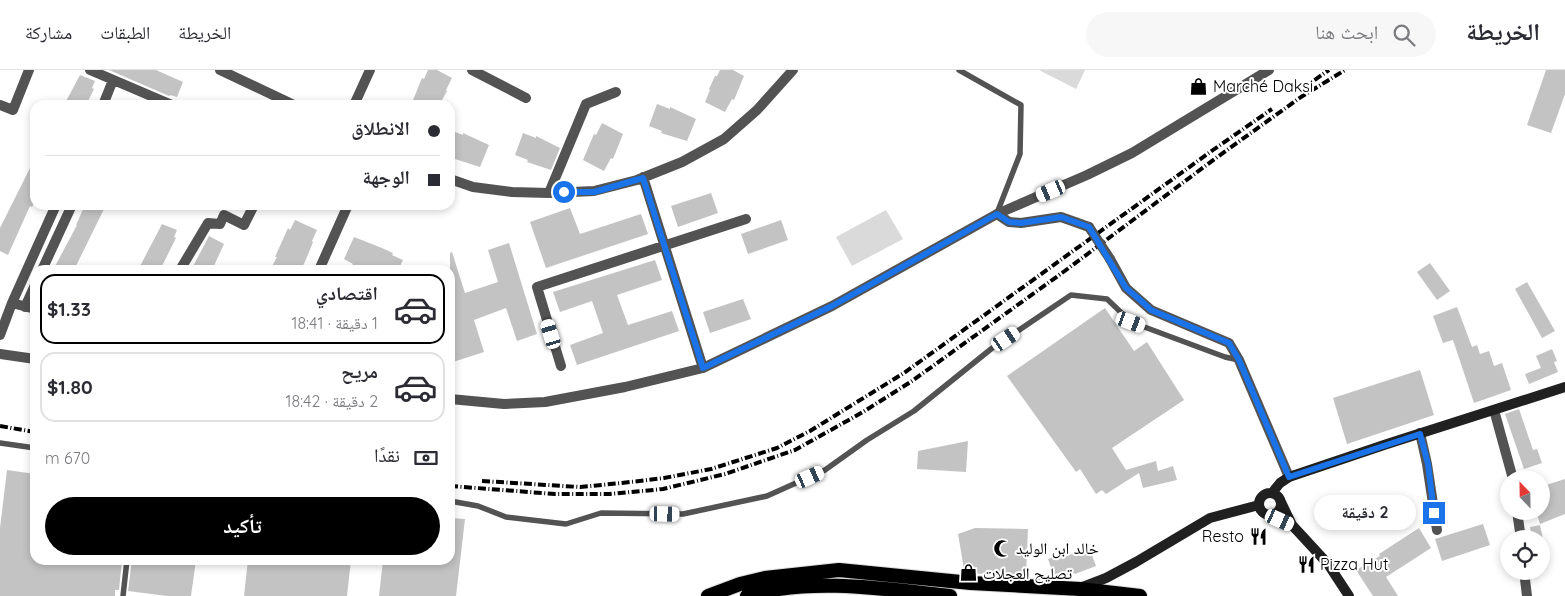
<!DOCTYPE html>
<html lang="ar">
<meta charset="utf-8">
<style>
body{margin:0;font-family:Quicksand,"Noto Naskh Arabic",sans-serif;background:#f7f7f7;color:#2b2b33;direction:rtl;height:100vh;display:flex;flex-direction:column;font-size:19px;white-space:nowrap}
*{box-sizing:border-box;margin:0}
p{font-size:16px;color:#7c7c81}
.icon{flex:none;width:28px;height:28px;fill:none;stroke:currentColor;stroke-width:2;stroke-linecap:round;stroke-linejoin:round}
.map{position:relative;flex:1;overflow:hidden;direction:ltr}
.side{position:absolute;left:30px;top:195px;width:425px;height:300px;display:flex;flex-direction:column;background:#fff;border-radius:15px;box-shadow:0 2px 8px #0003;direction:rtl}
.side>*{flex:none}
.hud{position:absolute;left:30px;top:30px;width:425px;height:110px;border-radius:15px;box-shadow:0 2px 8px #0003;direction:rtl;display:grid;align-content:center;height:110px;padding:0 15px;background:#fff}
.needle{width:32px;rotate:338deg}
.buttons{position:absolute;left:1500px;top:400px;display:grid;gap:10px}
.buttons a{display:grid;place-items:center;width:50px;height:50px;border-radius:50%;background:#fff;box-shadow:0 2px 8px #0003;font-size:25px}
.end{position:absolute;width:22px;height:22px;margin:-11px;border:6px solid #1a73e8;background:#fff;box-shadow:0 0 0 2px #fff}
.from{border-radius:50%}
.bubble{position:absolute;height:35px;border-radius:18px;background:#fff;box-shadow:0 2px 8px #0003;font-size:16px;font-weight:700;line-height:35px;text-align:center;direction:rtl}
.car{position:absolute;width:15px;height:30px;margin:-15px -8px;border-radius:6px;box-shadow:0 0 4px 1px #0007;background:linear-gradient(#fff 24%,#345 0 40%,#fff 0 76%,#345 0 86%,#fff 0)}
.hud b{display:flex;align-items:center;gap:18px;height:48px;font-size:19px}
.hud b+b{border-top:1px solid #e1e1e2}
.hud i{width:12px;height:12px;background:#2b2b33}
ul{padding:9px 0 0;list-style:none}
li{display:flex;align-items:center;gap:15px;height:70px;margin:0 10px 8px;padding:0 5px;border:2px solid #e1e1e2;border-radius:15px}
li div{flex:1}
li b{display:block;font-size:19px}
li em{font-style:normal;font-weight:700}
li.active{border-color:#000}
li>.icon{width:45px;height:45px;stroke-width:1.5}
.pay{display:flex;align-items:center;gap:12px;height:55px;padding:0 15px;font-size:19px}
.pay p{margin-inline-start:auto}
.primary-button{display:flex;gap:10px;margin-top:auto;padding:10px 15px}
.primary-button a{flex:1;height:58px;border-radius:30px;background:#000;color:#fff;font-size:20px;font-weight:700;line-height:58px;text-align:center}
header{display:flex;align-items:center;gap:30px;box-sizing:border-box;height:70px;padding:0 25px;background:#fff;border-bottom:1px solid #e1e1e2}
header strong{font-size:24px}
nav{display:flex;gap:28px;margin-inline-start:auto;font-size:18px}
.search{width:350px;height:45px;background:#f7f7f7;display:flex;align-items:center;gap:12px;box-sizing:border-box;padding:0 18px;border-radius:28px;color:#7c7c81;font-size:19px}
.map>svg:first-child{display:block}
.garden{fill:#dadada}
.building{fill:#c3c3c3}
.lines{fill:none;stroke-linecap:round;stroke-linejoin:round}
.trunk-casing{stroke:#dbdbdb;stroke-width:16}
.service{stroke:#535353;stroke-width:5.5}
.minor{stroke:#535353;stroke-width:10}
.secondary{stroke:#202020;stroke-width:10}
.trunk{stroke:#000;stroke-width:14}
.rail{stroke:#000;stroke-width:4;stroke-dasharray:8 2.5 1 2.5;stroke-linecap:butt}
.minor-bridge{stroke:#535353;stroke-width:10}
.route{stroke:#1a73e8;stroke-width:6}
.labels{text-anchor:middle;stroke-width:4;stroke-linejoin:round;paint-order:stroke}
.poi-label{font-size:16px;fill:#000;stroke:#fff;text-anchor:start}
</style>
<header>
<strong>الخريطة</strong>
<div class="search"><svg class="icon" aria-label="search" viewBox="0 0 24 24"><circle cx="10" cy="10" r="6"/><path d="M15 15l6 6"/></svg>ابحث هنا</div>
<nav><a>الخريطة</a><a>الطبقات</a><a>مشاركة</a></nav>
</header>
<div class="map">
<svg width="1565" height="526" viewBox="0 0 1565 526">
<rect width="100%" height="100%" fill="#fff"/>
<path class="garden" d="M1039,0H1085L1076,19Z
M886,140L903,169L852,196L836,167Z"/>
<path class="building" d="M109,0H156L183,12L177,27L170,25L169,26Z
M428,0H437L452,8L446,20L447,21L441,32L439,31L437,35H411L422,8L424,9Z
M720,0H733L744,6L734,30L732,29L725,42L705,32L710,20L709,19L715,6H717Z
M1546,0H1565V24L1551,63L1527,55Z
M80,5L95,11L92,18L94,19L86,35H64Z
M657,34L670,39V37L696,49L687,71L661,63L662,61L649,56Z
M602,53L623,64L613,89L611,88L604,101L583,90L594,64L596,65Z
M450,60L463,65V63L489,75L480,97L455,89V87L450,85Z
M523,63L536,68V66L560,78L551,100L527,92L528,90L515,85Z
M35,88V131L32,137L30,136L8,185L0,181V158Z
M711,123L718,143L678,157L671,136Z
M85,135H106L74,200H53L77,155H76Z
M570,138L580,164L641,144L648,164L546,198L530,152Z
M295,150L317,160L312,171L313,172L307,187L301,200H270L277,187H275L288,158L290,160Z
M781,150L788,170L748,184L741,164Z
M162,154L177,160L174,167L176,168L160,200H138Z
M209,166L224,174L212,200H191Z
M354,167L382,178L393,183L392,185L403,190L398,200H361L352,196L353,194L344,189Z
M509,173L537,264L517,271L506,238L474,250L484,282L450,293V183L452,182L465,223L498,212L488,180Z
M655,190L662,210L617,225L628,255L672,241L679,261L577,295L570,275L603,263L592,231L560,242L553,222Z
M1430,193L1450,221L1437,230L1417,202Z
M1527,212L1555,261L1542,268L1515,219Z
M743,229L751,249L710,263L703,242Z
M1457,237L1472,277L1477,275L1480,284L1489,281L1494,296L1502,293L1511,320L1474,333L1453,270L1443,273L1433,246Z
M1105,238L1134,281L1147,272L1184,330L1112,378L1126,400L1156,391L1158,401L1173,396L1177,410L1143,418L1139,403L1106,424L1102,420L1096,424L1080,399L1076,402L1007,306Z
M1552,279L1557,291L1554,292L1558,302L1529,314L1525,304L1541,298L1536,286Z
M1420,300L1434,345L1347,374L1333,328Z
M1519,339L1533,380L1537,379L1542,393L1524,399L1505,344Z
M968,371L966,402L917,399L918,381Z
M7,400L35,404V490H122L119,520H115V526H0V458Z
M1565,409V444L1540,454L1536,441H1541V435L1548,432L1543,416Z
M450,448L465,449L456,526H379L383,490H450Z
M1483,454L1490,475L1442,491L1435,469Z
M1540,455L1543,469H1532L1530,457Z
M975,458L1028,459L1026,506L963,503V493L958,464Z
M1419,458L1431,478L1386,507L1398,526H1373L1356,500L1380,486L1379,484Z
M1089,477L1096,496L1075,504L1074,503L1055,509L1048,489L1066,482L1067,486Z
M132,490H196L191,526H167L128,521Z
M248,490H351L347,526H244Z"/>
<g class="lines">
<defs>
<path id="trunk" d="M708,526L740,514L765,508L839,500L971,513L1080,519L1140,526
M747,526C810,507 885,519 950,526"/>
</defs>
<use href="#trunk" class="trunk-casing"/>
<path class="service" d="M959,0L1021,35L1020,84L997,143
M0,373L35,378
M450,431L478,436L506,447L566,454L601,443L683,444L767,426L825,400L867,370L914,341L991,279L1071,225L1107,229L1131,252L1225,287L1239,290
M123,526L127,490"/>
<path class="minor" d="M90,0L172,35
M220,0L294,35
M472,0L526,28
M0,35L13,40L29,0
M103,35L113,10
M354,35L370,0
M643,107L703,298
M450,109L473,117L512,122L549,123L594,121L637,110L682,92L724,69L757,40L793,0
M549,123L586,34L616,22
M997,144L1009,152L1021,153L1061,147L1089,157
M1110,189L1126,218L1151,240L1229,273L1239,290L1289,407
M42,200L72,135
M180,200L208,153L220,154L224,145L244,155L254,135
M319,200L348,135
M12,233L56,135
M25,237L35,215
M0,265L12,233L35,239
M0,284L35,289
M561,296L537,217L746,149
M450,329L504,334L545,332L625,317L703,298L832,236L997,144L1087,105L1132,83L1269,0
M1494,340L1513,409
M1420,363L1427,394L1437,460
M1517,441L1521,469
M1524,501L1527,526"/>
<path class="secondary" d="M1272,423L1280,413L1289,407L1387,374L1565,317
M1259 434a11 11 0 1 1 22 0a11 11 0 1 1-22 0Z
M1280,430L1292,455L1328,494L1349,526
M1080,518L1106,508L1136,492L1210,448L1259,435"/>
<use href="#trunk" class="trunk"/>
<path class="rail" d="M1303,18L1329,0
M0,356L35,362
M482,411L580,417L622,413L664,408L711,399L777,378L810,361L904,303L1213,80L1272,39
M450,416L555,424H610L663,419L725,404L795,380L863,342L912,311L1062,203L1216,88L1301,27L1345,0"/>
<path class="minor-bridge" d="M1089,157L1110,189"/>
</g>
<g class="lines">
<path class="route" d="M564,122H594L643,108L703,298L832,236L997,144L1009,152L1021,153L1061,147L1089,157L1126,218L1139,229L1151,240L1229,273L1239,290L1289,407L1420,364L1428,394L1434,443"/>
</g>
<defs>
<symbol id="shop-bare" viewBox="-9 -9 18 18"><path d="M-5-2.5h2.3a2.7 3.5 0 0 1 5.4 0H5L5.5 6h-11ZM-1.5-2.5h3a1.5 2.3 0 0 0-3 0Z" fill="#000" stroke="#fff" stroke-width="2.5" paint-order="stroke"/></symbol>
<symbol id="restaurant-bare" viewBox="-9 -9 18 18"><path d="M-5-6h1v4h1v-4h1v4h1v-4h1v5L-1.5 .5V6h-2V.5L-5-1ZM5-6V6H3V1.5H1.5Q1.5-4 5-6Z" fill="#000" stroke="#fff" stroke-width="2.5" paint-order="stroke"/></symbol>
<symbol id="mosque-bare" viewBox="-9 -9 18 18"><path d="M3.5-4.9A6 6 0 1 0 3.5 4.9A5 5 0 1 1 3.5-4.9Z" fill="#000" stroke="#fff" stroke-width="2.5" paint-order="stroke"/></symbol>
</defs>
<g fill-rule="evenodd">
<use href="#shop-bare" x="1186" y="4" width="25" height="25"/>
<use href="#restaurant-bare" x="1246" y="454" width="25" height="25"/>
<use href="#mosque-bare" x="990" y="466" width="25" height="25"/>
<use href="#restaurant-bare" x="1294" y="482" width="25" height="25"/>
<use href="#shop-bare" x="956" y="490" width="25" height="25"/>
</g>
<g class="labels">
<g class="poi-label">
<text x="1213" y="22">Marché Daksi</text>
<text x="1244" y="472" text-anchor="end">Resto</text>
<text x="1016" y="484">خالد ابن الوليد</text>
<text x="1320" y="500">Pizza Hut</text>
<text x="983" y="509">تصليح العجلات</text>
</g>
</g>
</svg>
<div class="buttons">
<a><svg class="needle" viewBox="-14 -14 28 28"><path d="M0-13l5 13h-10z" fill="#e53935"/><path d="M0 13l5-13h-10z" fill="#7c7c81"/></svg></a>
<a><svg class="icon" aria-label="locate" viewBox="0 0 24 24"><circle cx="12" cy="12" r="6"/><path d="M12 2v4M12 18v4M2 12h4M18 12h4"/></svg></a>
</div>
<i class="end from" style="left:564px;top:122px"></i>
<i class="end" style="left:1434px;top:443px"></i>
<div class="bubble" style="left:1314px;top:425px;width:102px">2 دقيقة</div>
<i class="car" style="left:1051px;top:121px;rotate:247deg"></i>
<i class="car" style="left:1131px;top:252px;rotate:110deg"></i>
<i class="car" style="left:551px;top:264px;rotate:343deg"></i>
<i class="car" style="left:1006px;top:269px;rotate:56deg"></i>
<i class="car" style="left:810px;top:407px;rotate:66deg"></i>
<i class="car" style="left:665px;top:444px;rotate:91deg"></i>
<i class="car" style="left:1280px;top:450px;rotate:114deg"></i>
<div class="hud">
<b><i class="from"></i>الانطلاق</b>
<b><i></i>الوجهة</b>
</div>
<section class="side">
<ul>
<li class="active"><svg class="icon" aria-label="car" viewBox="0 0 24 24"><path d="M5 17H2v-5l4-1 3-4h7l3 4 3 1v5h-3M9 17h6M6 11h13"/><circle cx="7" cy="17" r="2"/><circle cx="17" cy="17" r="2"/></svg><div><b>اقتصادي</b><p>1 دقيقة · 18:41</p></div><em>$1.33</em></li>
<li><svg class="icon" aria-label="car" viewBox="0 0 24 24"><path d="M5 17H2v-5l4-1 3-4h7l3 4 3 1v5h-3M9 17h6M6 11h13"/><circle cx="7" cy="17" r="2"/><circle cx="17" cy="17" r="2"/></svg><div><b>مريح</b><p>2 دقيقة · 18:42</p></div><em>$1.80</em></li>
</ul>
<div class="pay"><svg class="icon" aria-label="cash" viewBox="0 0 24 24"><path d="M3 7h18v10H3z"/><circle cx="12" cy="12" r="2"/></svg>نقدًا<p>670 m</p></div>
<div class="primary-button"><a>تأكيد</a></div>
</section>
</div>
